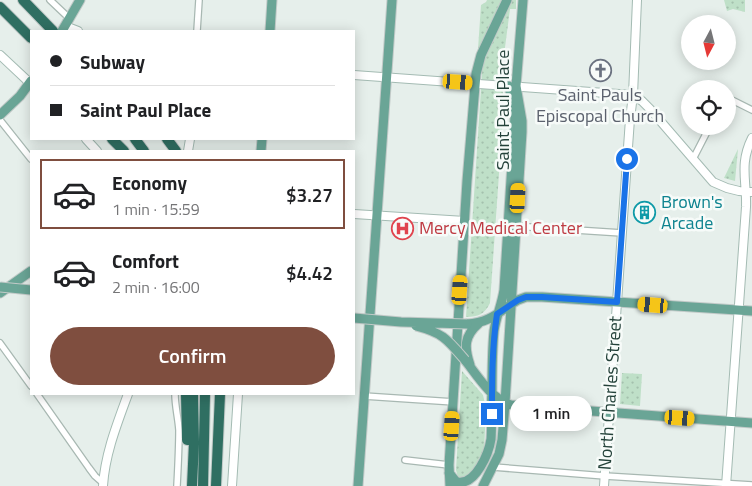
<!DOCTYPE html>
<meta charset="utf-8">
<style>
body{margin:0;font-family:"Titillium Web",sans-serif;background:#f2f2f2;color:#202124;height:100vh;display:flex;flex-direction:column;font-size:19px;white-space:nowrap}
*{box-sizing:border-box;margin:0}
p{font-size:16px;color:#757577}
.icon{flex:none;width:28px;height:28px;fill:none;stroke:currentColor;stroke-width:2;stroke-linecap:round;stroke-linejoin:round}
.map{position:relative;flex:1;overflow:hidden}
.drawer{position:absolute;left:30px;top:150px;width:325px;height:245px;display:flex;flex-direction:column;background:#fff;border-radius:0px;box-shadow:0 2px 12px #0003}
.drawer>*{flex:none}
.top-card{position:absolute;left:30px;top:30px;width:325px;height:110px;border-radius:0px;box-shadow:0 2px 12px #0003;display:grid;align-content:center;height:110px;padding:0 20px;background:#fff}
.needle{width:32px;rotate:187deg}
.controls{position:absolute;left:681px;top:15px;display:grid;gap:10px}
.controls a{display:grid;place-items:center;width:55px;height:55px;border-radius:50%;background:#fff;box-shadow:0 2px 12px #0003;font-size:25px}
.end{position:absolute;width:22px;height:22px;margin:-11px;border:6px solid #1a73e8;background:#fff;box-shadow:0 0 0 2px #fff}
.from{border-radius:50%}
.bubble{position:absolute;height:35px;border-radius:18px;background:#fff;box-shadow:0 2px 12px #0003;font-size:16px;font-weight:600;line-height:35px;text-align:center}
.car{position:absolute;width:15px;height:30px;margin:-15px -8px;border-radius:6px;box-shadow:0 0 4px 1px #0007;background:linear-gradient(#f5c518 24%,#345 0 40%,#f5c518 0 76%,#345 0 86%,#f5c518 0)}
.top-card b{display:flex;align-items:center;gap:18px;height:48px;font-size:19px}
.top-card b+b{border-top:1px solid #e0e0e0}
.top-card i{width:12px;height:12px;background:#202124}
ul{padding:9px 0 0;list-style:none}
li{display:flex;align-items:center;gap:15px;height:70px;margin:0 10px 8px;padding:0 10px;border:2px solid transparent;border-radius:0px}
li div{flex:1}
li b{display:block;font-size:19px}
li em{font-style:normal;font-weight:600}
li.current{border-color:#7f4e3f}
li>.icon{width:45px;height:45px;stroke-width:1.5}
.primary-button{display:flex;gap:10px;margin-top:auto;padding:10px 20px}
.primary-button a{flex:1;height:58px;border-radius:30px;background:#7f4e3f;color:#fff;font-size:20px;font-weight:600;line-height:58px;text-align:center}
.map>svg:first-child{display:block}
.park{fill:url(#park-dots)}
.lines{fill:none;stroke-linecap:round;stroke-linejoin:round}
.minor-casing{stroke:#a8b8b2;stroke-width:8}
.secondary-casing{stroke:#a4bbb3;stroke-width:10}
.primary-casing{stroke:#c2cac8;stroke-width:11}
.motorway-casing{stroke:#c2cac8;stroke-width:12}
.minor{stroke:#fff;stroke-width:5.5}
.secondary{stroke:#fff;stroke-width:8}
.primary{stroke:#6aa596;stroke-width:9}
.motorway{stroke:#2f6f62;stroke-width:10}
.primary-bridge-casing{stroke:#c2cac8;stroke-width:11;stroke-linecap:butt}
.primary-bridge{stroke:#6aa596;stroke-width:9}
.route{stroke:#1a73e8;stroke-width:6}
.labels{text-anchor:middle;stroke-width:5;stroke-linejoin:round;paint-order:stroke}
.worship-label{font-size:18px;fill:#5b616d;stroke:#f7fbf9}
.street-label{font-size:18px;fill:#24423a;stroke:#f7fbf9}
.culture-label{font-size:18px;fill:#0d838f;stroke:#f7fbf9;text-anchor:start}
.health-label{font-size:18px;fill:#be3a42;stroke:#f7fbf9;text-anchor:start}
</style>
<div class="map">
<svg width="752" height="486" viewBox="0 0 752 486">
<defs>
<pattern id="park-dots" width="8" height="8" patternUnits="userSpaceOnUse" patternTransform="scale(1.25)"><rect width="8" height="8" fill="#bfe0c8"/><path d="M2 2h.1M6 6h.1" fill="none" stroke="#a4c1ad" stroke-width="1.8" stroke-linecap="round"/></pattern>
</defs>
<rect width="100%" height="100%" fill="#e6efeb"/>
<path class="park" d="M487,0H516V9H510L501,78L504,102L490,303C485,314 478,317 466,317L482,74L478,49L481,5L486,2Z
M724,0H745V12L733,9L727,11Z
M738,149L735,181L724,178Z
M462,371L483,395L486,408L484,452L474,475L462,479L458,477L456,470Z
M622,373L642,374L640,406L620,404Z"/>
<g class="lines">
<defs>
<path id="minor" d="M50,0L69,18
M197,31L199,0
M728,98L752,110
M0,120L31,159
M693,159L710,126
M514,226L622,233
M0,343L31,386
M37,394L89,468L95,476L103,483
M175,394C175,406 178,417 179,430C179,448 178,467 177,486
M364,396L454,402
M405,460L449,465
M493,467L605,476L752,485"/>
<path id="secondary" d="M65,26L78,31
M0,55L31,84
M354,75L633,95L642,101L650,109L713,182L727,188L739,191L752,192
M86,139L97,151
M188,151L190,139
M354,214L465,221
M103,486C105,454 117,424 128,394
M232,486L238,394
M604,486L630,119L633,95L637,0
M726,486L746,207C747,181 739,164 752,138"/>
<path id="primary" d="M62,31L80,0
M270,31L272,0
M0,115L20,96L31,81
M261,151L262,139
M0,293L31,271
M467,324C490,323 500,311 518,300L526,297H542L752,311
M465,360C477,375 491,399 511,405L752,423
M470,365C464,347 464,336 479,323
M449,473C452,476 454,480 457,482C476,486 489,452 491,439C492,424 491,408 492,393C492,372 492,352 494,331C496,317 502,304 504,290L515,116L509,86
M358,486L392,0
M450,486L449,465L467,181L476,74L481,55L507,0
M483,486L499,454L502,440L505,403L522,132V121L516,86L523,0"/>
<path id="motorway" d="M23,0L53,31
M0,7L31,38
M112,139L124,151
M135,139L144,151
M167,139L176,151
M186,394L187,440
M192,486L194,442L193,394
M203,486L205,394
M216,486L220,394"/>
</defs>
<use href="#minor" class="minor-casing"/>
<use href="#secondary" class="secondary-casing"/>
<use href="#primary" class="primary-casing"/>
<use href="#motorway" class="motorway-casing"/>
<use href="#minor" class="minor"/>
<use href="#secondary" class="secondary"/>
<use href="#primary" class="primary"/>
<use href="#motorway" class="motorway"/>
<defs>
<path id="primary-bridge" d="M0,287L31,290
M354,318L401,322L467,324
M416,326C443,333 447,339 465,360"/>
</defs>
<use href="#primary-bridge" class="primary-bridge-casing"/>
<use href="#primary-bridge" class="primary-bridge"/>
</g>
<g class="lines">
<path class="route" d="M492,414C492,380 492,347 497,314L518,300L526,297H542L617,302L627,159"/>
</g>
<defs>
<symbol id="church-ring" viewBox="-11 -11 22 22"><circle r="9.5" fill="#f7fbf9" stroke="#6b7280" stroke-width="1.5"/><path d="M-1.2-6h2.4v3.5h3.3v2.4h-3.3V6h-2.4V-.1h-3.3v-2.4h3.3Z" fill="#6b7280"/></symbol>
<symbol id="building-ring" viewBox="-11 -11 22 22"><circle r="9.5" fill="#f7fbf9" stroke="#0f9aa8" stroke-width="1.5"/><path d="M-4-6H4V6H1V3H-1V6H-4ZM-2.5-4.3h1.7v1.8h-1.7ZM.8-4.3h1.7v1.8H.8ZM-2.5-1h1.7V.8h-1.7ZM.8-1h1.7V.8H.8Z" fill="#0f9aa8"/></symbol>
<symbol id="hospital-ring" viewBox="-11 -11 22 22"><circle r="9.5" fill="#f7fbf9" stroke="#e0444e" stroke-width="1.5"/><path d="M-5-5h3v3.5h4V-5h3V5h-3V1.5h-4V5h-3Z" fill="#e0444e"/></symbol>
</defs>
<g fill-rule="evenodd">
<use href="#church-ring" x="588" y="58" width="25" height="25"/>
<use href="#building-ring" x="632" y="200" width="25" height="25"/>
<use href="#hospital-ring" x="390" y="216" width="25" height="25"/>
</g>
<g class="labels">
<g class="worship-label">
<text x="600" y="101">Saint Pauls<tspan x="600" dy="21">Episcopal Church</tspan></text>
</g>
<g class="street-label">
<text transform="translate(503 110) rotate(-90)" y="6">Saint Paul Place</text>
<text transform="translate(610 393) rotate(-86)" y="6">North Charles Street</text>
</g>
<g class="culture-label">
<text x="661" y="208">Brown's<tspan x="661" dy="21">Arcade</tspan></text>
</g>
<g class="health-label">
<text x="419" y="234">Mercy Medical Center</text>
</g>
</g>
</svg>
<div class="controls">
<a><svg class="needle" viewBox="-14 -14 28 28"><path d="M0-13l5 13h-10z" fill="#e53935"/><path d="M0 13l5-13h-10z" fill="#757577"/></svg></a>
<a><svg class="icon" aria-label="locate" viewBox="0 0 24 24"><circle cx="12" cy="12" r="6"/><path d="M12 2v4M12 18v4M2 12h4M18 12h4"/></svg></a>
</div>
<i class="end from" style="left:627px;top:159px"></i>
<i class="end" style="left:492px;top:414px"></i>
<div class="bubble" style="left:510px;top:396px;width:82px">1 min</div>
<i class="car" style="left:458px;top:82px;rotate:94deg"></i>
<i class="car" style="left:518px;top:198px;rotate:3deg"></i>
<i class="car" style="left:460px;top:290px;rotate:4deg"></i>
<i class="car" style="left:653px;top:305px;rotate:275deg"></i>
<i class="car" style="left:680px;top:418px;rotate:94deg"></i>
<i class="car" style="left:452px;top:426px;rotate:4deg"></i>
<div class="top-card">
<b><i class="from"></i>Subway</b>
<b><i></i>Saint Paul Place</b>
</div>
<section class="drawer">
<ul>
<li class="current"><svg class="icon" aria-label="car" viewBox="0 0 24 24"><path d="M5 17H2v-5l4-1 3-4h7l3 4 3 1v5h-3M9 17h6M6 11h13"/><circle cx="7" cy="17" r="2"/><circle cx="17" cy="17" r="2"/></svg><div><b>Economy</b><p>1 min · 15:59</p></div><em>$3.27</em></li>
<li><svg class="icon" aria-label="car" viewBox="0 0 24 24"><path d="M5 17H2v-5l4-1 3-4h7l3 4 3 1v5h-3M9 17h6M6 11h13"/><circle cx="7" cy="17" r="2"/><circle cx="17" cy="17" r="2"/></svg><div><b>Comfort</b><p>2 min · 16:00</p></div><em>$4.42</em></li>
</ul>
<div class="primary-button"><a>Confirm</a></div>
</section>
</div>
